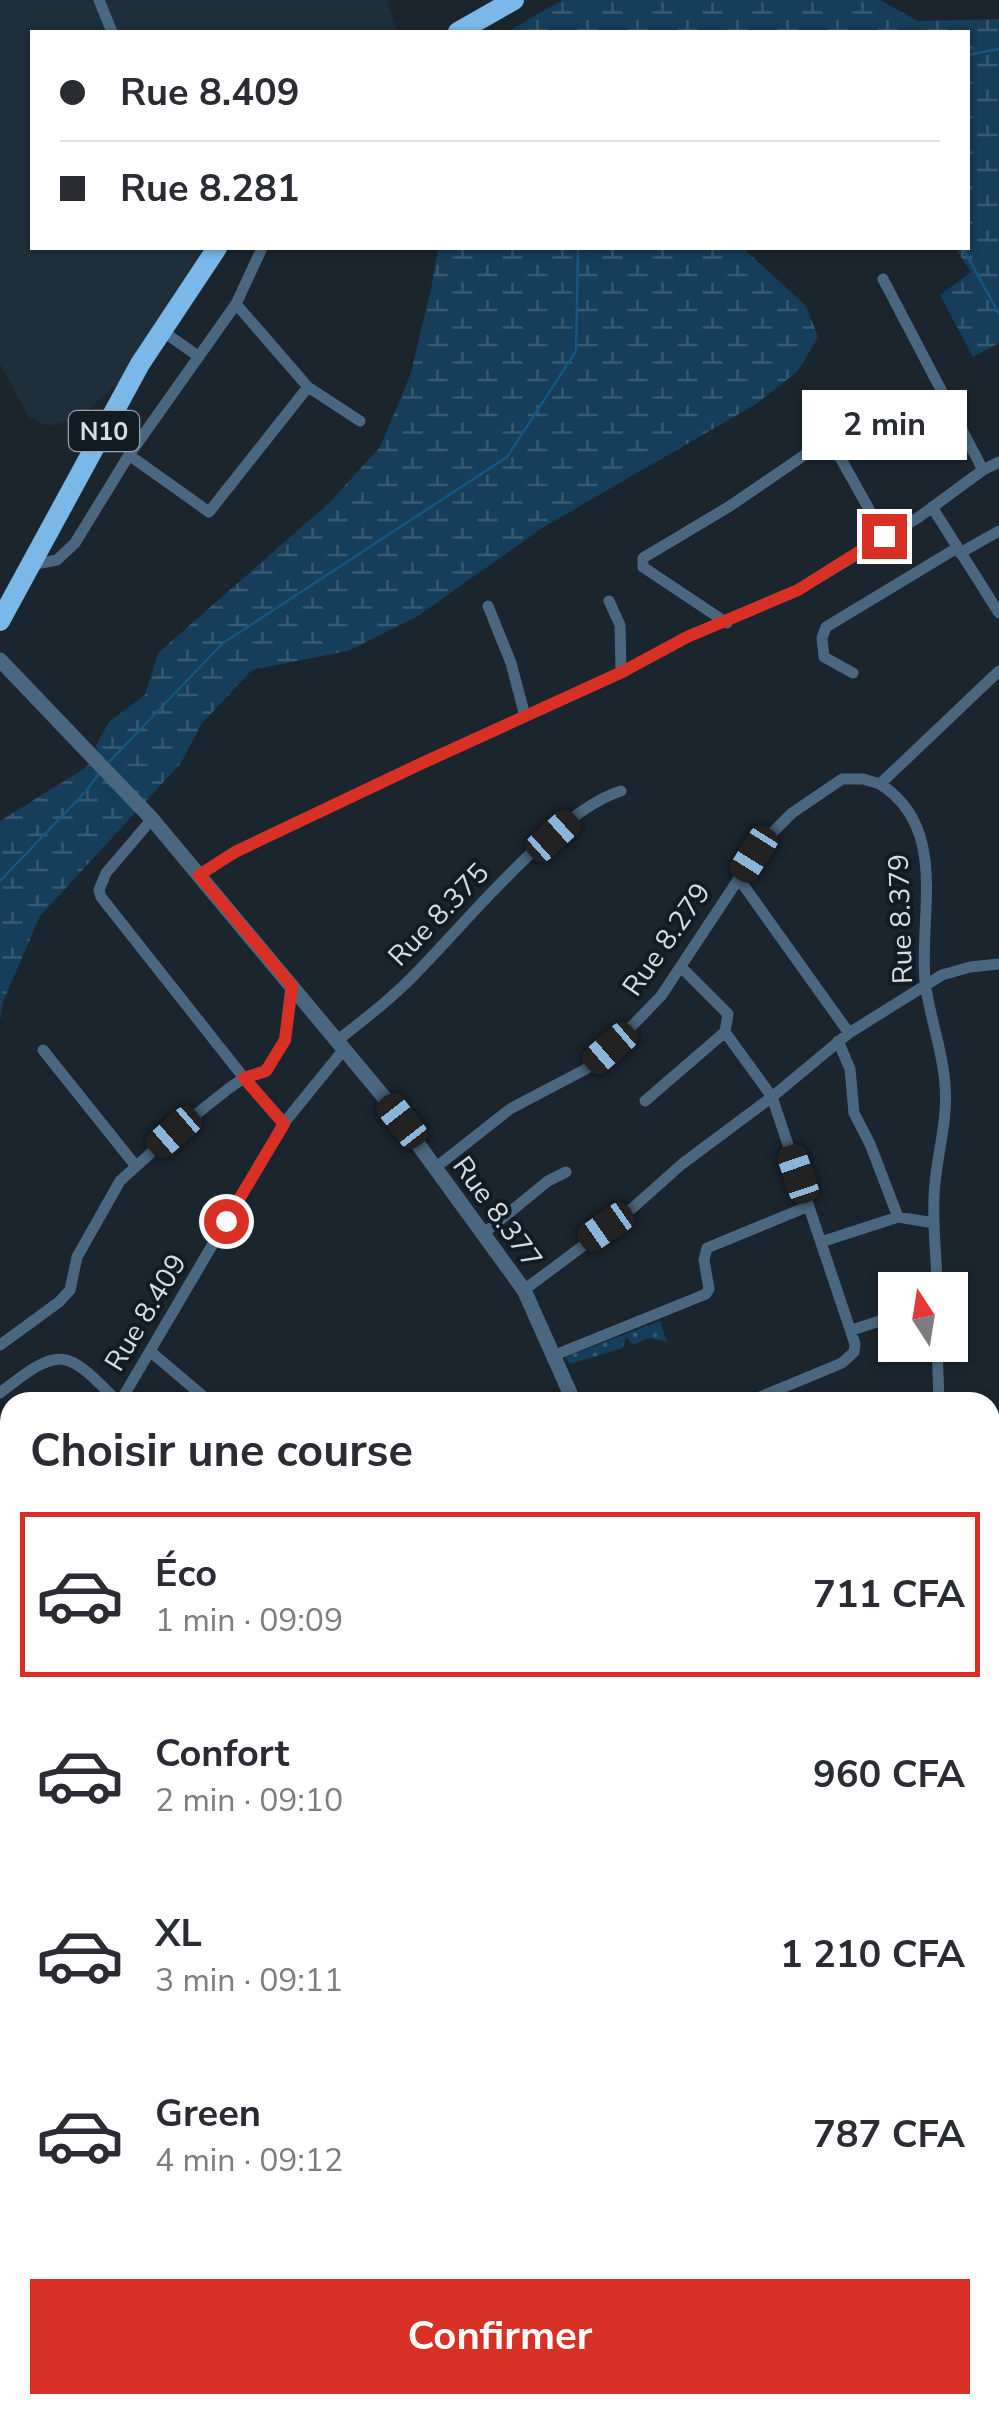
<!DOCTYPE html>
<html lang="fr">
<meta charset="utf-8">
<style>
body{margin:0;font-family:"Nunito Sans",sans-serif;background:#f7f7f7;color:#2b2b33;height:100vh;display:flex;flex-direction:column;font-size:38px;white-space:nowrap}
*{box-sizing:border-box;margin:0}
p{font-size:32px;color:#7c7c81}
.icon{flex:none;width:55px;height:55px;fill:none;stroke:currentColor;stroke-width:2;stroke-linecap:round;stroke-linejoin:round}
.map{position:relative;flex:1;overflow:hidden}
.drawer{position:absolute;left:0px;top:1392px;width:1000px;height:1022px;display:flex;flex-direction:column;background:#fff;border-radius:30px 30px 0 0;box-shadow:0 2px 8px #0004}
.drawer>*{flex:none}
.hud{position:absolute;left:30px;top:30px;width:940px;height:220px;border-radius:0px;box-shadow:0 2px 8px #0004;display:grid;align-content:center;height:220px;padding:0 30px;background:#fff}
.needle{width:65px;rotate:348deg}
.buttons{position:absolute;left:878px;top:1272px;display:grid;gap:20px}
.buttons a{display:grid;place-items:center;width:90px;height:90px;border-radius:0px;background:#fff;box-shadow:0 2px 8px #0004;font-size:50px}
.end{position:absolute;width:45px;height:45px;margin:-22px;border:12px solid #d93025;background:#fff;box-shadow:0 0 0 5px #fff}
.from{border-radius:50%}
.bubble{position:absolute;height:70px;border-radius:0px;background:#fff;box-shadow:0 2px 8px #0004;font-size:32px;font-weight:700;line-height:70px;text-align:center}
.car{position:absolute;width:30px;height:60px;margin:-30px -15px;border-radius:12px;box-shadow:0 0 8px 2px #0007;background:linear-gradient(#222 24%,#8ab4d8 0 40%,#222 0 76%,#8ab4d8 0 86%,#222 0)}
.hud b{display:flex;align-items:center;gap:35px;height:95px;font-size:38px}
.hud b+b{border-top:2px solid #e1e1e2}
.hud i{width:25px;height:25px;background:#2b2b33}
ul{padding:0;list-style:none}
li{display:flex;align-items:center;gap:30px;height:165px;margin:0 20px 15px;padding:0 10px;border:5px solid transparent;border-radius:0px}
li div{flex:1}
li b{display:block;font-size:38px}
li em{font-style:normal;font-weight:700}
li.current{border-color:#d93025}
li>.icon{width:90px;height:90px;stroke-width:1.5}
h2{padding:0 30px;font-size:45px;line-height:120px}
.primary-button{display:flex;gap:20px;margin-top:auto;padding:20px 30px}
.primary-button a{flex:1;height:115px;border-radius:0px;background:#d93025;color:#fff;font-size:40px;font-weight:700;line-height:115px;text-align:center}
.map>svg:first-child{display:block}
.built{fill:#1e2f3c}
.grass{fill:url(#grass-dots)}
.forest{fill:url(#forest-firs)}
.wetland{fill:url(#wetland-marsh)}
.lines{fill:none;stroke-linecap:round;stroke-linejoin:round}
.stream{stroke:#17567f;stroke-width:2.5}
.minor{stroke:#49687f;stroke-width:11}
.tertiary{stroke:#49687f;stroke-width:15}
.trunk{stroke:#7ab8e8;stroke-width:20}
.route{stroke:#d93025;stroke-width:12}
.labels{text-anchor:middle;stroke-width:8;stroke-linejoin:round;paint-order:stroke}
.shield{fill:#101b24;stroke:#9aa3aa;stroke-width:2.5}
.shield-label{font-size:25px;font-weight:bold;fill:#d5dde3}
.street-label{font-size:28px;fill:#d5dde3;stroke:#101b24}
</style>
<div class="map">
<svg width="999" height="2414" viewBox="0 0 999 2414">
<defs>
<pattern id="grass-dots" width="8" height="8" patternUnits="userSpaceOnUse" patternTransform="scale(2.5)"><rect width="8" height="8" fill="#163d59"/><path d="M2 2h.1M6 6h.1" fill="none" stroke="#375971" stroke-width="1.8" stroke-linecap="round"/></pattern>
<pattern id="forest-firs" width="22" height="20" patternUnits="userSpaceOnUse" patternTransform="scale(2.5)"><rect width="22" height="20" fill="#163d59"/><path d="M5 1l3.5 6h-7zM16 11l3.5 6h-7z" fill="#375971"/></pattern>
<pattern id="wetland-marsh" width="20" height="14" patternUnits="userSpaceOnUse" patternTransform="scale(2.5)"><rect width="20" height="14" fill="#163d59"/><path d="M1 5h8M5 5V1M11 12h8M15 12V8" fill="none" stroke="#375971"/></pattern>
</defs>
<rect width="100%" height="100%" fill="#1a252e"/>
<path class="built" d="M0,0H387L397,32H32V248H217L140,364L79,418L50,426L29,418L0,364Z"/>
<path class="grass" d="M660,1321L667,1342L649,1338L633,1345L626,1337L623,1348L570,1364L565,1357Z"/>
<path class="forest" d="M402,2405H543L544,2414H402Z"/>
<path class="wetland" d="M562,0H880L918,21L999,19V343L973,357L940,295L971,272L955,248H968V32H507Z
M438,248H743L806,306L818,337L798,371L756,404L542,528L418,616L348,651L252,670L202,723L181,763L40,916L3,1002L0,1021V821L85,768L98,756L96,745L109,722L145,695L158,653L329,503L380,447L410,376L431,289Z"/>
<g class="lines">
<path class="stream" d="M968,55L999,49
M963,248L999,314
M109,762L223,643L507,457L576,351L578,248
M0,881L86,791L101,771
M829,2405H843"/>
<path class="minor" d="M99,0L112,32
M236,304L308,387L360,421
M161,330L198,356
M129,455L209,512L308,387
M983,470L999,462
M932,507L999,613
M960,553L999,531
M30,565L57,560L75,543L129,455L236,304L262,248
M609,601L620,625L621,672
M488,606L511,663L525,716
M727,623L643,567V558L730,506L822,443H832L884,536
M853,673L824,657L822,638L826,627L957,548
M152,819L106,873L99,890L101,897L244,1078L284,1123
M199,875L235,852L416,766L623,672L687,637L798,590L919,517L983,470L883,279
M739,879L849,1033
M725,1032L772,1097L855,1344L854,1352L842,1363L748,1402
M338,1040C366,1018 396,995 420,969C468,920 558,810 621,791
M838,1041L850,1069L854,1113L870,1144L898,1217
M43,1050L135,1165
M645,1101L725,1032L728,1014L681,967
M435,1168L510,1109L586,1069L632,1026L661,996L763,842L792,813L842,779H863L880,784
M483,1234L548,1181L566,1172
M821,1242L898,1217L934,1223
M524,1290L627,1213L682,1164L772,1097L849,1033L942,975L970,967L999,964
M937,1290C937,1254 931,1219 935,1183C938,1150 948,1120 945,1085C943,1050 929,1016 925,981C919,913 949,828 880,784L999,671
M852,1330L895,1316
M0,1345L59,1302L70,1290L77,1257L120,1181L174,1132L228,1089L244,1078L266,1071L285,1039L291,986
M937,1345L939,1402
M151,1352L210,1402
M555,1355L706,1294L709,1289L704,1260L707,1248L809,1206
M0,1393C61,1345 65,1348 118,1402
M120,1402L284,1123L345,1048
M0,1876L10,1890
M0,1921L10,1915
M990,2075L999,2099
M0,2078L10,2070
M0,2144L10,2149
M990,2149L999,2144
M990,2265L999,2262
M0,2313L10,2298
M0,2356L10,2359
M990,2376L999,2373
M163,2405L173,2413
M959,2405L970,2414
M727,2414L733,2405
M897,2414L916,2405"/>
<path class="tertiary" d="M0,660L152,819L383,1096L524,1290L574,1402
M990,1826L999,1821
M792,2405L804,2414"/>
<path class="trunk" d="M458,32L514,0
M0,621L140,364L217,248"/>
</g>
<g class="lines">
<path class="route" d="M226,1221L284,1124L244,1078L266,1071L285,1040L292,986L199,875L235,852L416,766L622,672L687,637L798,590L884,536"/>
</g>
<g class="labels">
<rect class="shield" x="69" y="411" width="70" height="40" rx="8"/>
<g class="shield-label">
<text x="104" y="440">N10</text>
</g>
<g class="street-label">
<text transform="translate(438 914) rotate(-46)" y="10">Rue 8.375</text>
<text transform="translate(900 919) rotate(-92)" y="10">Rue 8.379</text>
<text transform="translate(666 939) rotate(-55)" y="10">Rue 8.279</text>
<text transform="translate(498 1212) rotate(54)" y="10">Rue 8.377</text>
<text transform="translate(145 1312) rotate(-59)" y="10">Rue 8.409</text>
</g>
</g>
</svg>
<div class="buttons">
<a><svg class="needle" viewBox="-14 -14 28 28"><path d="M0-13l5 13h-10z" fill="#e53935"/><path d="M0 13l5-13h-10z" fill="#7c7c81"/></svg></a>
</div>
<i class="end from" style="left:226px;top:1221px"></i>
<i class="end" style="left:884px;top:536px"></i>
<div class="bubble" style="left:802px;top:390px;width:165px">2 min</div>
<i class="car" style="left:553px;top:836px;rotate:48deg"></i>
<i class="car" style="left:754px;top:854px;rotate:212deg"></i>
<i class="car" style="left:610px;top:1048px;rotate:229deg"></i>
<i class="car" style="left:402px;top:1121px;rotate:322deg"></i>
<i class="car" style="left:174px;top:1132px;rotate:229deg"></i>
<i class="car" style="left:798px;top:1174px;rotate:341deg"></i>
<i class="car" style="left:606px;top:1227px;rotate:235deg"></i>
<div class="hud">
<b><i class="from"></i>Rue 8.409</b>
<b><i></i>Rue 8.281</b>
</div>
<section class="drawer">
<h2>Choisir une course</h2>
<ul>
<li class="current"><svg class="icon" aria-label="car" viewBox="0 0 24 24"><path d="M5 17H2v-5l4-1 3-4h7l3 4 3 1v5h-3M9 17h6M6 11h13"/><circle cx="7" cy="17" r="2"/><circle cx="17" cy="17" r="2"/></svg><div><b>Éco</b><p>1 min · 09:09</p></div><em>711 CFA</em></li>
<li><svg class="icon" aria-label="car" viewBox="0 0 24 24"><path d="M5 17H2v-5l4-1 3-4h7l3 4 3 1v5h-3M9 17h6M6 11h13"/><circle cx="7" cy="17" r="2"/><circle cx="17" cy="17" r="2"/></svg><div><b>Confort</b><p>2 min · 09:10</p></div><em>960 CFA</em></li>
<li><svg class="icon" aria-label="car" viewBox="0 0 24 24"><path d="M5 17H2v-5l4-1 3-4h7l3 4 3 1v5h-3M9 17h6M6 11h13"/><circle cx="7" cy="17" r="2"/><circle cx="17" cy="17" r="2"/></svg><div><b>XL</b><p>3 min · 09:11</p></div><em>1 210 CFA</em></li>
<li><svg class="icon" aria-label="car" viewBox="0 0 24 24"><path d="M5 17H2v-5l4-1 3-4h7l3 4 3 1v5h-3M9 17h6M6 11h13"/><circle cx="7" cy="17" r="2"/><circle cx="17" cy="17" r="2"/></svg><div><b>Green</b><p>4 min · 09:12</p></div><em>787 CFA</em></li>
</ul>
<div class="primary-button"><a>Confirmer</a></div>
</section>
</div>
